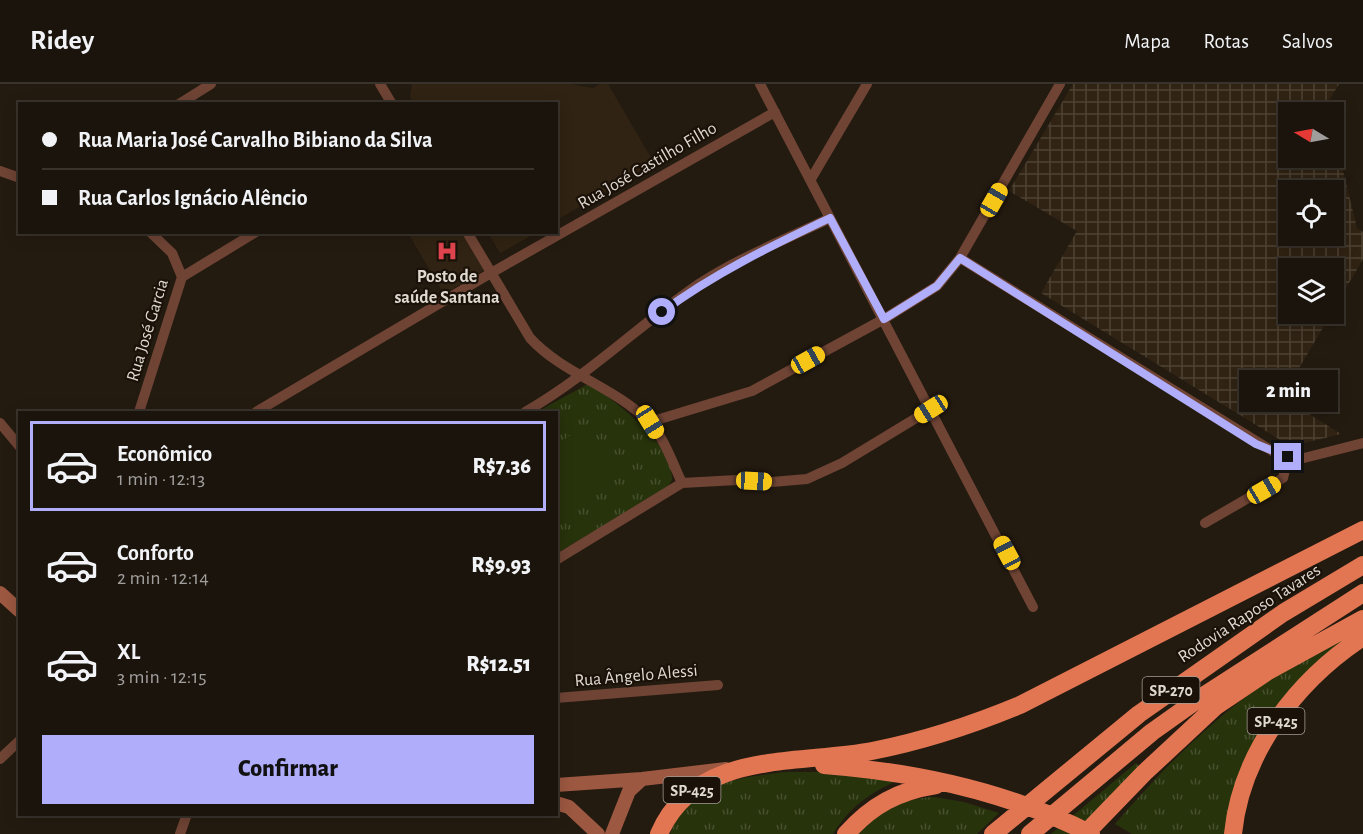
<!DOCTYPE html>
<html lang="pt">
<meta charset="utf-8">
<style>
body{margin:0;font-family:"Alegreya Sans",sans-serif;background:#241d15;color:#f1f3f6;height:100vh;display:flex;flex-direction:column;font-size:22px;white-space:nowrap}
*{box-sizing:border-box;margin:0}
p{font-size:20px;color:#a09e9d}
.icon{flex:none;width:33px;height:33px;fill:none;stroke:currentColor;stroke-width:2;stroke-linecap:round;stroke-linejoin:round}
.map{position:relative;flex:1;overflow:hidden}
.drawer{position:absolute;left:18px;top:327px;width:540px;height:405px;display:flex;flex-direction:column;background:#1b140c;border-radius:0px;box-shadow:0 3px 15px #0003,0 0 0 2px #39332d}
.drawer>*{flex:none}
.top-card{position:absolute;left:18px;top:18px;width:540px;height:132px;border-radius:0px;box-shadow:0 3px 15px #0003,0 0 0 2px #39332d;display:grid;align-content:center;height:132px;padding:0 24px;background:#1b140c}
.needle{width:39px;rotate:280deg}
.buttons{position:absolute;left:1278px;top:18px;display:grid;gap:12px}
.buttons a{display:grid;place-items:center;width:66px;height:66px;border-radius:0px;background:#1b140c;box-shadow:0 3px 15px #0003,0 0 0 2px #39332d;font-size:30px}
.end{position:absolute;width:27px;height:27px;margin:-14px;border:8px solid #b0aefa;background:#111;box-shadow:0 0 0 3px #111}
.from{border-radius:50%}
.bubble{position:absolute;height:42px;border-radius:0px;background:#1b140c;box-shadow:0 3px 15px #0003,0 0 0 2px #39332d;font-size:20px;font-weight:800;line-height:42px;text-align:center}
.car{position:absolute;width:18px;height:36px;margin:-18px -9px;border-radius:8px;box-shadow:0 0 4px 2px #0007;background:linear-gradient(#f5c518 24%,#345 0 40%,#f5c518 0 76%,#345 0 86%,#f5c518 0)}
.top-card b{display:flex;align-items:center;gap:21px;height:57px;font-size:22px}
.top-card b+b{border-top:2px solid #39332d}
.top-card i{width:15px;height:15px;background:#f1f3f6}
ul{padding:10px 0 0;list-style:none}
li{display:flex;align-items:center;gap:18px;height:90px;margin:0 12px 9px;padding:0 12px;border:3px solid transparent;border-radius:0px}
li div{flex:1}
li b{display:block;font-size:22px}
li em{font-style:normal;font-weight:800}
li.active{border-color:#b0aefa}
li>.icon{width:54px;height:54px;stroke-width:1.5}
.button{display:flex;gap:12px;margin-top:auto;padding:12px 24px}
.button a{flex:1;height:69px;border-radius:0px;background:#b0aefa;color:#111;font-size:24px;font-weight:800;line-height:69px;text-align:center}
header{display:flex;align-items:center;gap:36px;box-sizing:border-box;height:84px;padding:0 30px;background:#1b140c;border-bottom:2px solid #39332d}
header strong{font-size:28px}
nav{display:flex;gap:33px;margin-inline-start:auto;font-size:21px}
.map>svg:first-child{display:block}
.built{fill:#302313}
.industrial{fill:url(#industrial-grid);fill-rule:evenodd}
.grass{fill:url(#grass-tufts)}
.pitch{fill:#27330b}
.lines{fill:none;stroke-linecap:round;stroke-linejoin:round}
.street{stroke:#6f4435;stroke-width:10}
.secondary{stroke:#9d5841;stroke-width:14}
.highway{stroke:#e27652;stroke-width:18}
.route{stroke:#b0aefa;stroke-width:8}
.labels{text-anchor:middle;stroke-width:4.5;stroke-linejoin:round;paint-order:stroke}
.shield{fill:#1a1108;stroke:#a49d95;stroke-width:1.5}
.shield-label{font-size:16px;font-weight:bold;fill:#dfd9d2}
.street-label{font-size:18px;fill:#dfd9d2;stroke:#1a1108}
.poi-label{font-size:18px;font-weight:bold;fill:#dfd9d2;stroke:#1a1108}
</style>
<header>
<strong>Ridey</strong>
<nav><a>Mapa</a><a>Rotas</a><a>Salvos</a></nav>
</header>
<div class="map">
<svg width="1363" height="750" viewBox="0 0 1363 750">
<defs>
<pattern id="industrial-grid" width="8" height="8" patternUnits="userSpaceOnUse" patternTransform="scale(1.5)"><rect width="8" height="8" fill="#302313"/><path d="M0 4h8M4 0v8" fill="none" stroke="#4e4234"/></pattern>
<pattern id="grass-tufts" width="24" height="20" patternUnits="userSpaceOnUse" patternTransform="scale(1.5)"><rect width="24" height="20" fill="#27330b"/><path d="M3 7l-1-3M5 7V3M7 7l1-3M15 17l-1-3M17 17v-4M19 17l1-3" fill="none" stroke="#46502e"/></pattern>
</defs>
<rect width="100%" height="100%" fill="#241b10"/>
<path class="built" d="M412,0H571L593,4L600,0H608L654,79L557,136L556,20L413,19L410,13Z
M408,149H464L486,185L444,210Z
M488,149H536L500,169Z"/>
<path class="industrial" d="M1073,0H1339L1327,20L1329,28H1288V74H1334V50L1357,144L1363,148V175L1334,225V184H1288V230H1331L1282,313L1341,350L1304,359L1282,357L1041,209L1077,147L1009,107ZM1288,106H1334V152H1288Z"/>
<path class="grass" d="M586,301L596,303C621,324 674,360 672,396L667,404L557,469L556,328H537Z
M1363,540L1279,624L1227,750H1132L1115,740C1163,684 1215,632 1276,591C1304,573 1334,557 1363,540Z
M1136,679L1139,682L1076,750H1051Z
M784,688H840L897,697C869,709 849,724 833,750H670C691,697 735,695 784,688Z
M934,713L964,718L999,729L977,750H856C882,728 898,715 934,713Z"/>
<path class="pitch" d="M588,340L617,386L557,425V360Z"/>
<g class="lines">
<path class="street" d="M380,0L392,20
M760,0L1033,523
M179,20L211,0
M0,87L20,94
M811,95L867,0
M467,148L530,254C563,290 615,303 649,338C664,353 673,380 682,399
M960,174L1274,368L1304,374L1363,359
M182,193L256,148
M139,328L182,193L172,169L150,148
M256,328L491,189L775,28
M525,328C588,292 639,241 699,200C740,173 787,155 830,134
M650,338L752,307L884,235L937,202L960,174L1060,0
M0,339L20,363
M1205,439L1283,394L1288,373
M556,476L682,399L737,396L772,398L807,395L842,379L931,325
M556,614L718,601
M0,675L20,656
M180,750L187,730"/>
<path class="secondary" d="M0,509L20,527
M556,701L642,695L726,685
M556,719L569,723L598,750
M612,750L629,707L642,695"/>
<path class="highway" d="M824,681C917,688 1007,707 1091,750
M659,750C695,666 796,681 872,667C923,657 972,641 1020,621L1363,446
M846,750C872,721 898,707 936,701
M993,750L1139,630L1283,529L1363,481
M1030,750L1152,648L1197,616L1363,509
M1085,750L1144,689L1216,622L1268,587L1363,535
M1233,750C1241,669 1296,597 1363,553"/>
</g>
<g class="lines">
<path class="route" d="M662,228C715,189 771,162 830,134L884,235L937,202L960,174L1256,360L1288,373"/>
</g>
<defs>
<symbol id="hospital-bare" viewBox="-9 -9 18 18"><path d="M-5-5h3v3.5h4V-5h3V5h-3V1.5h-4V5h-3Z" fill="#e0444e" stroke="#1a1108" stroke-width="2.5" paint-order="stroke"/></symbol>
</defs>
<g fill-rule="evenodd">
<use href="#hospital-bare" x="432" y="152" width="30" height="30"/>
</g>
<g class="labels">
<g class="shield">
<rect x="1142.5" y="593" width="57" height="26" rx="4.5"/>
<rect x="1247.5" y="624" width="57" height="26" rx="4.5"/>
<rect x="663.5" y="693" width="57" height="26" rx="4.5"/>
</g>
<g class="shield-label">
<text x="1171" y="612">SP-270</text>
<text x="1276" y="643">SP-425</text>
<text x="692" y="712">SP-425</text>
</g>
<g class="street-label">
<text transform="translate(647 81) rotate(-30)" y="6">Rua José Castilho Filho</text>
<text transform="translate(147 246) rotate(-73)" y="6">Rua José Garcia</text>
<text transform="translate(1249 529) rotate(-33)" y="6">Rodovia Raposo Tavares</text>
<text transform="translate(636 591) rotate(-5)" y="6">Rua Ângelo Alessi</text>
</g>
<g class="poi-label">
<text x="447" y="198">Posto de<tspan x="447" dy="21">saúde Santana</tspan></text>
</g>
</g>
</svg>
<div class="buttons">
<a><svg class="needle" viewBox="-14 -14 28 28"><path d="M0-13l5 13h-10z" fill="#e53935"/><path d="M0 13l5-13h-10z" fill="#a09e9d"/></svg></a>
<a><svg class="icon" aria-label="locate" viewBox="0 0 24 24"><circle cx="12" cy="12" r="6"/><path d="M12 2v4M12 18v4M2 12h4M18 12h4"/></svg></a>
<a><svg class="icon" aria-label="layers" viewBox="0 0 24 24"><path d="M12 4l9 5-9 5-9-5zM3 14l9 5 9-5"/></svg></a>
</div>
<i class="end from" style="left:662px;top:228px"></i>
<i class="end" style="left:1288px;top:373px"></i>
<div class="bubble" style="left:1239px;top:286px;width:99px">2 min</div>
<i class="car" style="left:994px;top:116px;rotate:30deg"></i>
<i class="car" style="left:808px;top:276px;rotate:61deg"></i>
<i class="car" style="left:931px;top:325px;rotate:238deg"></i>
<i class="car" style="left:650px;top:338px;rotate:148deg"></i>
<i class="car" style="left:754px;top:397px;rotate:93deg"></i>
<i class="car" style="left:1264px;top:406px;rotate:60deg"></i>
<i class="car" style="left:1007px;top:469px;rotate:332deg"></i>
<div class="top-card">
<b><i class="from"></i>Rua Maria José Carvalho Bibiano da Silva</b>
<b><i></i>Rua Carlos Ignácio Alêncio</b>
</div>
<section class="drawer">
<ul>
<li class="active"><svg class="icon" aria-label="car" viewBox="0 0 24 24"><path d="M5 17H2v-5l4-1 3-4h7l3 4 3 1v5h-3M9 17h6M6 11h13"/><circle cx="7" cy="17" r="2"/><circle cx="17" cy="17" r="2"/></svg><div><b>Econômico</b><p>1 min · 12:13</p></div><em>R$7.36</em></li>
<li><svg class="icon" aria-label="car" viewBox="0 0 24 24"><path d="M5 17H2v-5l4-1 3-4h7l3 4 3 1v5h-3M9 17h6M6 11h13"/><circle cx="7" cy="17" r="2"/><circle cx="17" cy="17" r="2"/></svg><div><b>Conforto</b><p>2 min · 12:14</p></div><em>R$9.93</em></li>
<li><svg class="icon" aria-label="car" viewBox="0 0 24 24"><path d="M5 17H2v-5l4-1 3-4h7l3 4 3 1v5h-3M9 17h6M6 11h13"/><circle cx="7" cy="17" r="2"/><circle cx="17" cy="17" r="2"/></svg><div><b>XL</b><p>3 min · 12:15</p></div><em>R$12.51</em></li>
</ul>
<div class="button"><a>Confirmar</a></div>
</section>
</div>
